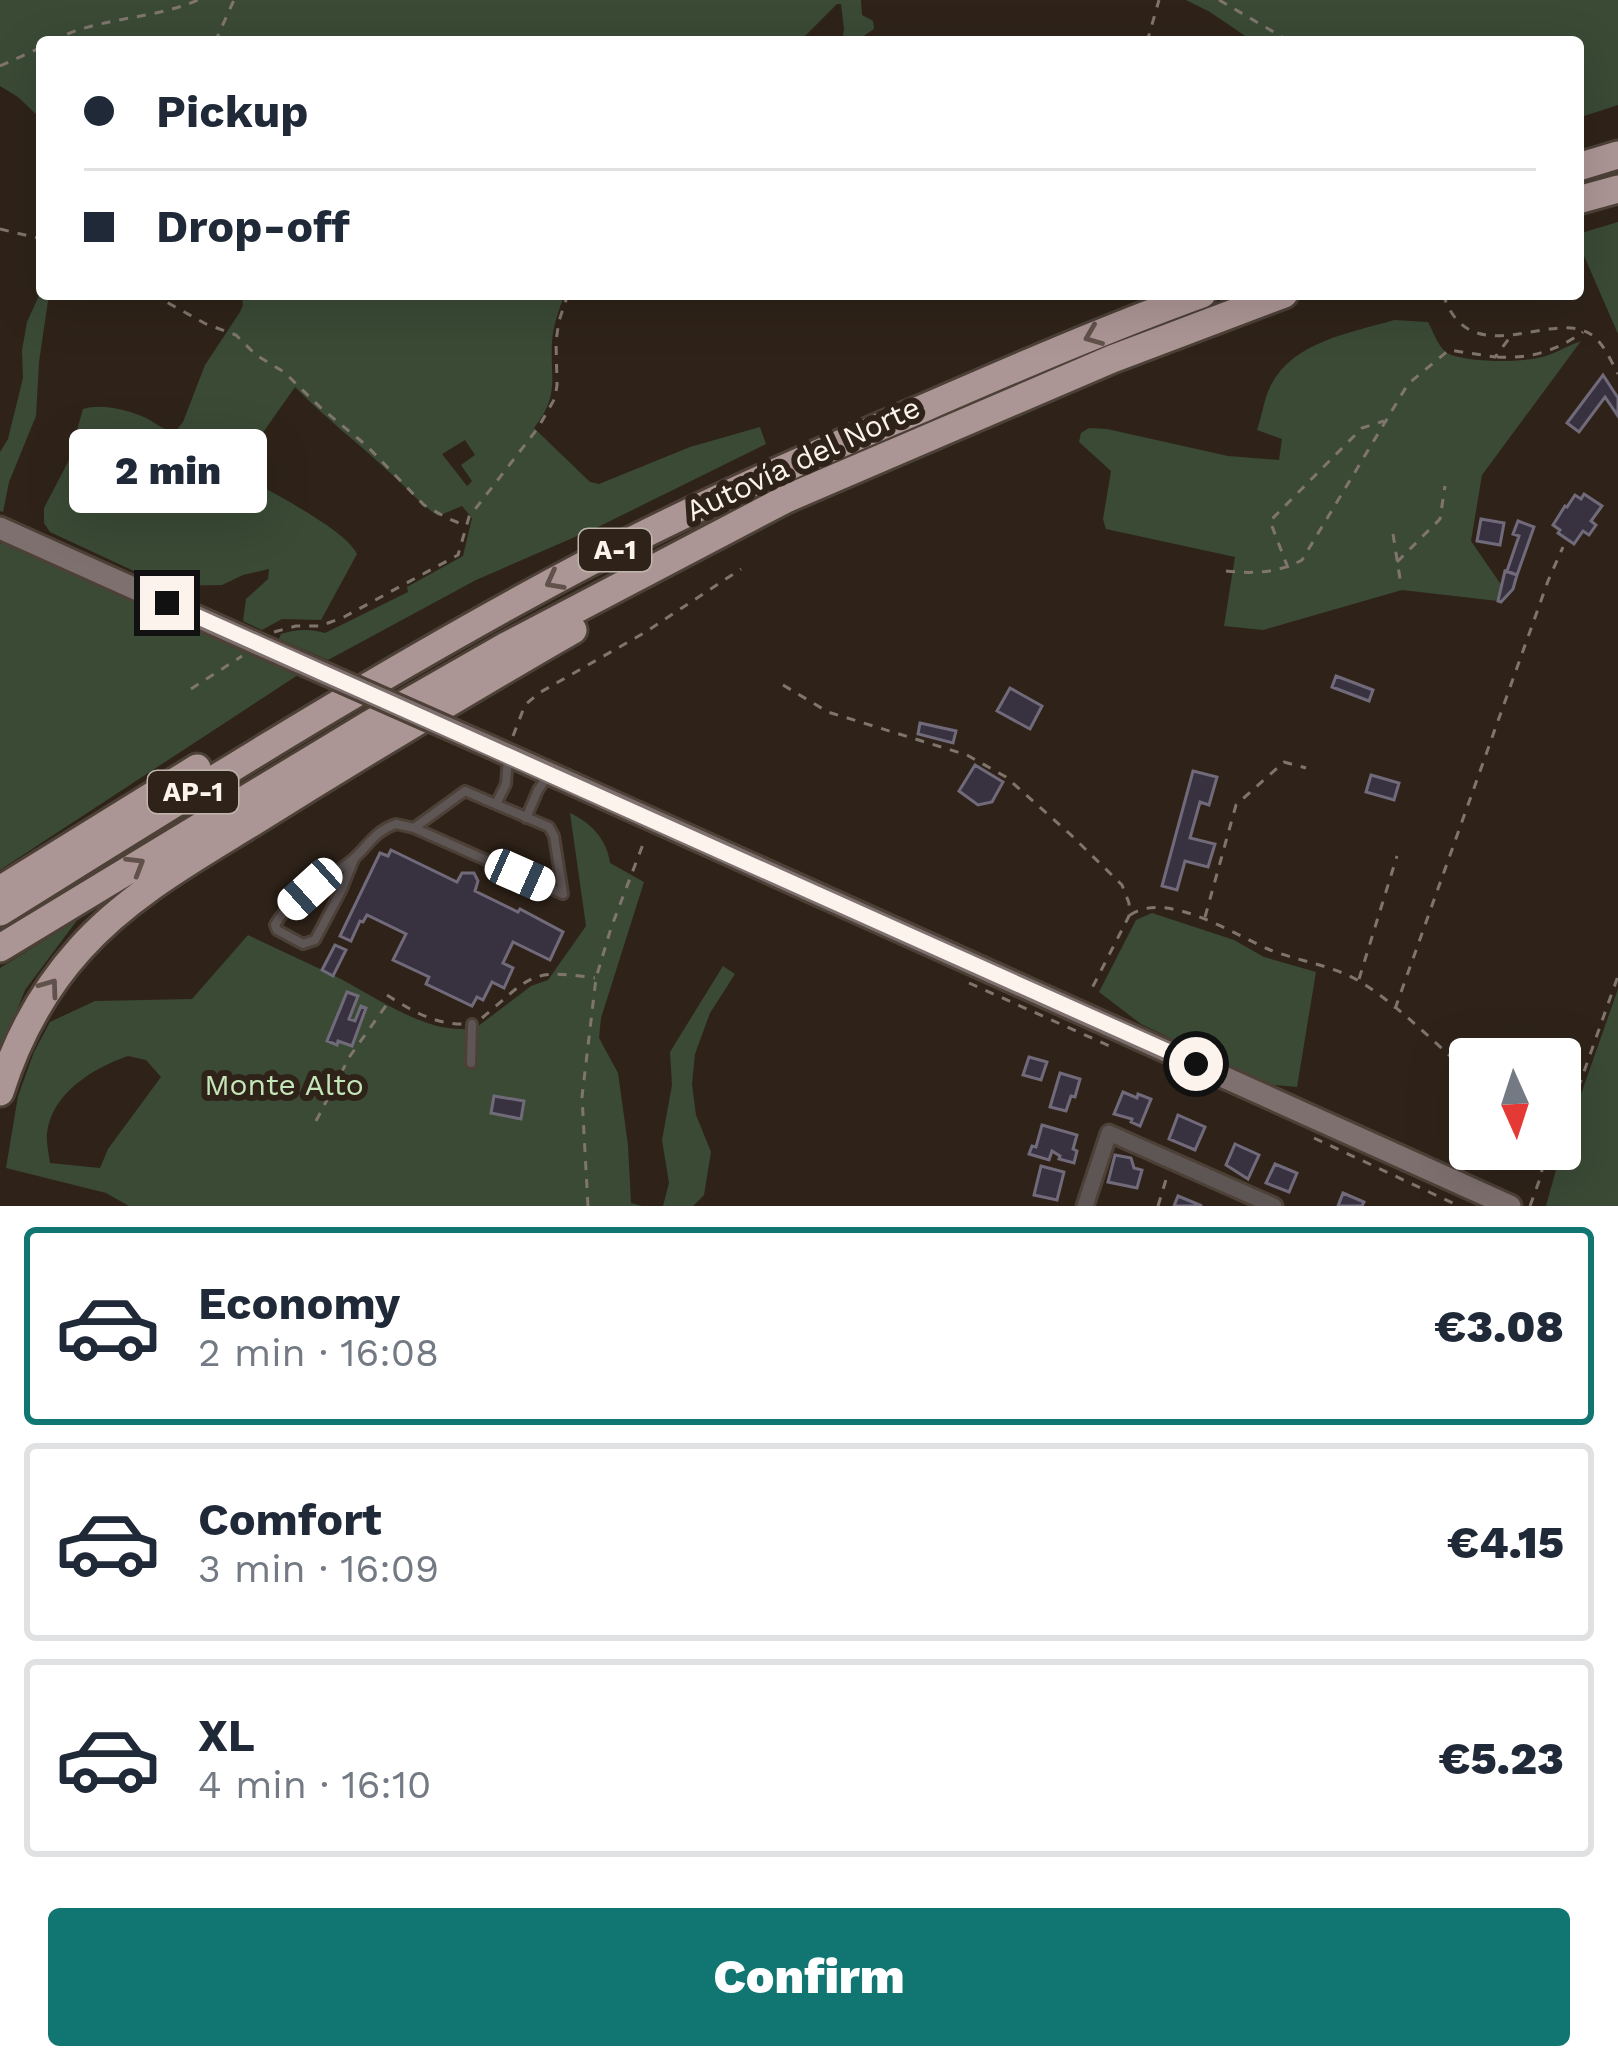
<!DOCTYPE html>
<meta charset="utf-8">
<style>
body{margin:0;font-family:"Work Sans",sans-serif;background:#f2f2f3;color:#1f2937;height:100vh;display:flex;flex-direction:column;font-size:45px;white-space:nowrap}
*{box-sizing:border-box;margin:0}
p{font-size:39px;color:#747a83}
.icon{flex:none;width:66px;height:66px;fill:none;stroke:currentColor;stroke-width:2;stroke-linecap:round;stroke-linejoin:round}
.map{position:relative;height:1206px;overflow:hidden}
.drawer{display:flex;flex-direction:column;background:#fff;flex:1}
.drawer>*{flex:none}
.banner{position:absolute;left:36px;top:36px;width:1548px;height:264px;border-radius:12px;box-shadow:0 12px 48px #0002;display:grid;align-content:center;height:264px;padding:0 48px;background:#fff}
.needle{width:78px;rotate:177deg}
.tools{position:absolute;left:1449px;top:1038px;display:grid;gap:24px}
.tools a{display:grid;place-items:center;width:132px;height:132px;border-radius:12px;background:#fff;box-shadow:0 12px 48px #0002;font-size:60px}
.end{position:absolute;width:54px;height:54px;margin:-27px;border:15px solid #fbf3ec;background:#111;box-shadow:0 0 0 6px #111}
.from{border-radius:50%}
.bubble{position:absolute;height:84px;border-radius:12px;background:#fff;box-shadow:0 12px 48px #0002;font-size:39px;font-weight:800;line-height:84px;text-align:center}
.car{position:absolute;width:36px;height:72px;margin:-36px -18px;border-radius:15px;box-shadow:0 0 9px 3px #0007;background:linear-gradient(#fff 24%,#345 0 40%,#fff 0 76%,#345 0 86%,#fff 0)}
.banner b{display:flex;align-items:center;gap:42px;height:114px;font-size:45px}
.banner b+b{border-top:3px solid #e0e1e3}
.banner i{width:30px;height:30px;background:#1f2937}
ul{padding:21px 0 0;list-style:none}
li{display:flex;align-items:center;gap:36px;height:198px;margin:0 24px 18px;padding:0 24px;border:6px solid #e0e1e3;border-radius:12px}
li div{flex:1}
li b{display:block;font-size:45px}
li em{font-style:normal;font-weight:800}
li.active{border-color:#117671}
li>.icon{width:108px;height:108px;stroke-width:1.5}
.cta{display:flex;gap:24px;margin-top:auto;padding:24px 48px}
.cta a{flex:1;height:138px;border-radius:12px;background:#117671;color:#fff;font-size:48px;font-weight:800;line-height:138px;text-align:center}
.map>svg:first-child{display:block}
.green{fill:#3a4a35;fill-rule:evenodd}
.building{fill:#383240;stroke:#716a7a;stroke-width:3}
.lines{fill:none;stroke-linecap:round;stroke-linejoin:round}
.service-casing{stroke:#4c4037;stroke-width:14}
.minor-casing{stroke:#4c4037;stroke-width:21}
.secondary-casing{stroke:#4c4037;stroke-width:27}
.motorway-casing{stroke:#4c4037;stroke-width:33}
.path{stroke:#80756d;stroke-width:3;stroke-dasharray:9 9;stroke-linecap:butt}
.service{stroke:#5e5555;stroke-width:8}
.minor{stroke:#5e5555;stroke-width:15}
.secondary{stroke:#7e706f;stroke-width:21}
.motorway{stroke:#ac9695;stroke-width:27}
.secondary-bridge-casing{stroke:#4c4037;stroke-width:27;stroke-linecap:butt}
.secondary-bridge{stroke:#7e706f;stroke-width:21}
.oneway{stroke:#61514b}
.route{stroke:#fbf3ec;stroke-width:15}
.labels{text-anchor:middle;stroke-width:12;stroke-linejoin:round;paint-order:stroke}
.shield{fill:#2f2319;stroke:#beb5ad;stroke-width:3}
.shield-label{font-size:27px;font-weight:bold;fill:#fbf3ec}
.street-label{font-size:30px;fill:#fbf3ec;stroke:#2f2319}
.park-label{font-size:30px;fill:#c4e6b8;stroke:#2f2319}
</style>
<div class="map">
<svg width="1618" height="1206" viewBox="0 0 1618 1206">
<rect width="100%" height="100%" fill="#2f2319"/>
<path class="green" d="M0,0H861L862,15L873,21L874,29L855,42H842L844,29L841,4H837L799,42H42V120L18,97L0,86Z
M1186,0H1618V105L1578,118V42H1254L1210,12Z
M1618,222V334L1578,242V234Z
M42,289V294H49L39,362L36,416L9,482L3,512L0,511V452L8,439L23,378L22,350L27,322Z
M241,294H565C559,309 553,326 552,342C550,379 560,395 534,428L590,482L599,484L690,447L760,427L766,444L598,527L476,580L328,660L279,639L281,634C296,629 311,629 325,633L408,592L407,587L463,556L472,518L462,506L438,516C419,503 405,486 388,471C357,442 324,417 295,387L238,468L246,477C273,494 345,529 357,554L321,620L282,619L262,630L243,621L246,599L268,579L269,569L243,575L222,585L166,586L50,532L44,523V508L68,462L83,409C102,403 128,410 146,418C158,424 162,430 175,432L183,422L205,365L240,312L243,305ZM465,440L475,455L461,465L472,481L467,486L442,454Z
M1394,320L1428,322C1433,331 1439,349 1449,354C1470,363 1524,363 1546,356C1558,352 1569,345 1581,341L1482,475L1471,541L1502,586L1498,601L1402,590L1263,630L1224,626L1235,557L1106,529L1103,519L1111,471L1079,442L1081,433L1089,428L1107,429L1228,456L1279,460L1282,439L1257,430C1262,416 1264,398 1271,385C1294,341 1351,333 1394,320Z
M2,539L301,673L0,870V545Z
M570,813C590,822 607,839 610,863L644,882L601,1018L599,1038L618,1073L628,1145L631,1203L642,1206H129L106,1193L6,1168L18,1096L34,1052L50,1022L95,1001L192,999L248,935C277,949 306,962 335,976C375,996 432,1039 477,1027L531,986L548,980L586,926ZM128,1056L146,1060L161,1077L108,1149L100,1168L50,1163C49,1154 46,1142 47,1133C52,1093 93,1068 128,1056Z
M1152,913L1234,940L1264,957L1316,972L1297,1087L1274,1085L1232,1068L1141,1024L1099,992L1136,920Z
M78,919L25,990L0,1054V968Z
M723,966L735,974L710,1013L695,1054L692,1084L696,1115L711,1152L704,1195L693,1206H663L669,1183L662,1140L672,1085L670,1052Z
M1618,989V1206H1546L1562,1148Z"/>
<path class="building" d="M1603,375L1618,398V416L1605,397L1579,432L1567,423Z
M1584,494L1602,506L1591,521L1596,525L1589,535L1583,531L1574,544L1558,533L1560,530L1553,525L1565,506L1567,507L1575,495L1581,499Z
M1481,519L1504,523L1500,545L1477,541Z
M1518,521L1534,527L1517,575L1507,571L1519,536L1513,534Z
M1505,571L1517,575L1513,589L1501,602L1498,601Z
M1336,676L1373,690L1369,701L1332,687Z
M1010,688L1042,706L1030,729L997,711Z
M920,723L956,731L953,743L918,734Z
M975,765L1003,782L992,802L978,805L959,791Z
M1193,771L1217,777L1209,805L1200,802L1190,838L1215,844L1208,867L1185,861L1177,890L1162,886Z
M1371,775L1399,783L1394,800L1366,792Z
M391,850L457,882L462,873H474L478,881L475,891L518,912L520,909L563,932L550,960L513,942L503,963L513,968L504,988L492,982L483,1000L477,997L472,1006L426,984L429,977L393,960L406,934L367,915L363,922L360,921L351,941L340,936L380,853L388,856Z
M335,945L346,950L333,976L322,970Z
M347,992L358,996L349,1019L355,1021L361,1006L366,1008L352,1046L338,1041L337,1045L327,1041Z
M1029,1057L1047,1062L1041,1080L1023,1075Z
M1060,1073L1080,1079L1075,1097L1071,1096L1066,1111L1050,1107Z
M1123,1092L1137,1098L1138,1094L1151,1099L1140,1126L1131,1122L1132,1119L1114,1114Z
M494,1096L524,1101L521,1119L491,1113Z
M1178,1115L1205,1127L1195,1150L1169,1139Z
M1042,1125L1077,1135L1073,1149L1077,1151L1074,1163L1059,1159L1060,1156L1052,1151L1049,1160L1029,1154L1032,1146L1036,1147Z
M1235,1144L1259,1155L1248,1179L1226,1165Z
M1115,1155L1131,1158L1134,1168L1142,1170L1137,1188L1108,1182Z
M1275,1164L1297,1173L1289,1192L1266,1183Z
M1041,1166L1064,1172L1057,1200L1034,1195Z
M1343,1193L1364,1202L1362,1206H1338Z
M1178,1196L1202,1206H1174Z"/>
<g class="lines">
<defs>
<path id="service" d="M465,791L549,827L554,836L563,894L414,828Z
M496,804L506,784L508,757
M526,818L538,790L547,777
M354,859L342,889L315,940L303,944L277,930L275,925C291,896 326,881 351,861C367,848 374,831 396,824L414,828
M471,1063L472,1024"/>
<path id="minor" d="M1085,1206L1109,1133L1274,1206"/>
<path id="secondary" d="M0,528L260,645
M493,748L1510,1206"/>
<path id="motorway" d="M1578,167L1618,155
M1578,200L1618,189
M0,890L197,768
M0,912C193,792 385,670 586,564C696,506 810,456 924,408C1016,368 1108,328 1202,294
M0,948L368,725L506,646L786,499L1112,359L1284,294
M0,1092C17,1038 42,991 80,949C129,894 197,857 258,819C362,754 467,691 573,630"/>
</defs>
<use href="#service" class="service-casing"/>
<use href="#minor" class="minor-casing"/>
<use href="#secondary" class="secondary-casing"/>
<use href="#motorway" class="motorway-casing"/>
<path class="path" d="M1219,0L1291,42
M51,42C97,16 150,21 198,0
M215,42L234,0
M1147,42L1159,0
M0,66L42,47
M0,229L42,239
M152,294L206,324L236,335L256,355L284,372L320,407L367,446L424,505L447,518L464,525
M1443,294C1470,376 1552,307 1592,335C1604,344 1611,361 1618,374
M1497,357C1530,359 1556,351 1583,332
M1393,534L1401,585
M1397,562L1440,519L1445,486
M1288,568L1270,521L1362,428L1384,421
M1226,571C1253,574 1278,573 1302,560L1408,384L1449,350L1495,357L1511,336
M274,632L296,626H320L344,617L458,555L469,517L538,428L555,398L557,385L556,341L559,321L568,294
M783,685L828,712L967,755L1006,777L1070,834L1122,885L1129,903V916L1089,994
M191,689L242,656
M513,736L525,705L539,693L644,633L741,569
M1130,915C1167,890 1233,934 1268,949C1299,962 1335,965 1364,984C1402,1009 1436,1044 1470,1074
M1205,917L1236,805L1284,762L1306,768
M1359,979L1397,856
M969,983L1114,1048
M387,995C410,1010 434,1024 462,1024
M1395,1009L1548,581L1563,547
M482,1018C531,977 528,968 595,978
M316,1121L350,1056L390,1000
M1314,1138L1459,1206
M1560,1139L1618,976
M1545,1168L1556,1149
M588,1206L582,1097L596,978L611,928L645,839
M1158,1206L1168,1173
M1530,1206L1542,1173L1540,1149"/>
<use href="#service" class="service"/>
<use href="#minor" class="minor"/>
<use href="#secondary" class="secondary"/>
<use href="#motorway" class="motorway"/>
<defs>
<path id="secondary-bridge" d="M260,645L493,748"/>
</defs>
<use href="#secondary-bridge" class="secondary-bridge-casing"/>
<use href="#secondary-bridge" class="secondary-bridge"/>
</g>
<defs><path id="oneway-chevron" d="M-2-3.5L2.5 0L-2 3.5" fill="none" stroke-width="1.6" stroke-linecap="round" stroke-linejoin="round" transform="scale(3)"/></defs>
<g class="oneway">
<use href="#oneway-chevron" transform="translate(1093 336) rotate(158)"/>
<use href="#oneway-chevron" transform="translate(554 581) rotate(152)"/>
<use href="#oneway-chevron" transform="translate(136 865) rotate(-31)"/>
<use href="#oneway-chevron" transform="translate(50 987) rotate(-54)"/>
</g>
<g class="lines">
<path class="route" d="M167,603L1196,1064"/>
</g>
<g class="labels">
<g class="shield">
<rect x="579" y="529" width="72" height="42" rx="9"/>
<rect x="148" y="771" width="90" height="42" rx="9"/>
</g>
<g class="shield-label">
<text x="615" y="559">A-1</text>
<text x="193" y="801">AP-1</text>
</g>
<g class="street-label">
<text transform="translate(803 459) rotate(-25)" y="10">Autovía del Norte</text>
</g>
<g class="park-label">
<text x="284" y="1095">Monte Alto</text>
</g>
</g>
</svg>
<div class="tools">
<a><svg class="needle" viewBox="-14 -14 28 28"><path d="M0-13l5 13h-10z" fill="#e53935"/><path d="M0 13l5-13h-10z" fill="#747a83"/></svg></a>
</div>
<i class="end from" style="left:1196px;top:1064px"></i>
<i class="end" style="left:167px;top:603px"></i>
<div class="bubble" style="left:69px;top:429px;width:198px">2 min</div>
<i class="car" style="left:520px;top:875px;rotate:114deg"></i>
<i class="car" style="left:310px;top:889px;rotate:228deg"></i>
<div class="banner">
<b><i class="from"></i>Pickup</b>
<b><i></i>Drop-off</b>
</div>
</div>
<section class="drawer">
<ul>
<li class="active"><svg class="icon" aria-label="car" viewBox="0 0 24 24"><path d="M5 17H2v-5l4-1 3-4h7l3 4 3 1v5h-3M9 17h6M6 11h13"/><circle cx="7" cy="17" r="2"/><circle cx="17" cy="17" r="2"/></svg><div><b>Economy</b><p>2 min · 16:08</p></div><em>€3.08</em></li>
<li><svg class="icon" aria-label="car" viewBox="0 0 24 24"><path d="M5 17H2v-5l4-1 3-4h7l3 4 3 1v5h-3M9 17h6M6 11h13"/><circle cx="7" cy="17" r="2"/><circle cx="17" cy="17" r="2"/></svg><div><b>Comfort</b><p>3 min · 16:09</p></div><em>€4.15</em></li>
<li><svg class="icon" aria-label="car" viewBox="0 0 24 24"><path d="M5 17H2v-5l4-1 3-4h7l3 4 3 1v5h-3M9 17h6M6 11h13"/><circle cx="7" cy="17" r="2"/><circle cx="17" cy="17" r="2"/></svg><div><b>XL</b><p>4 min · 16:10</p></div><em>€5.23</em></li>
</ul>
<div class="cta"><a>Confirm</a></div>
</section>
